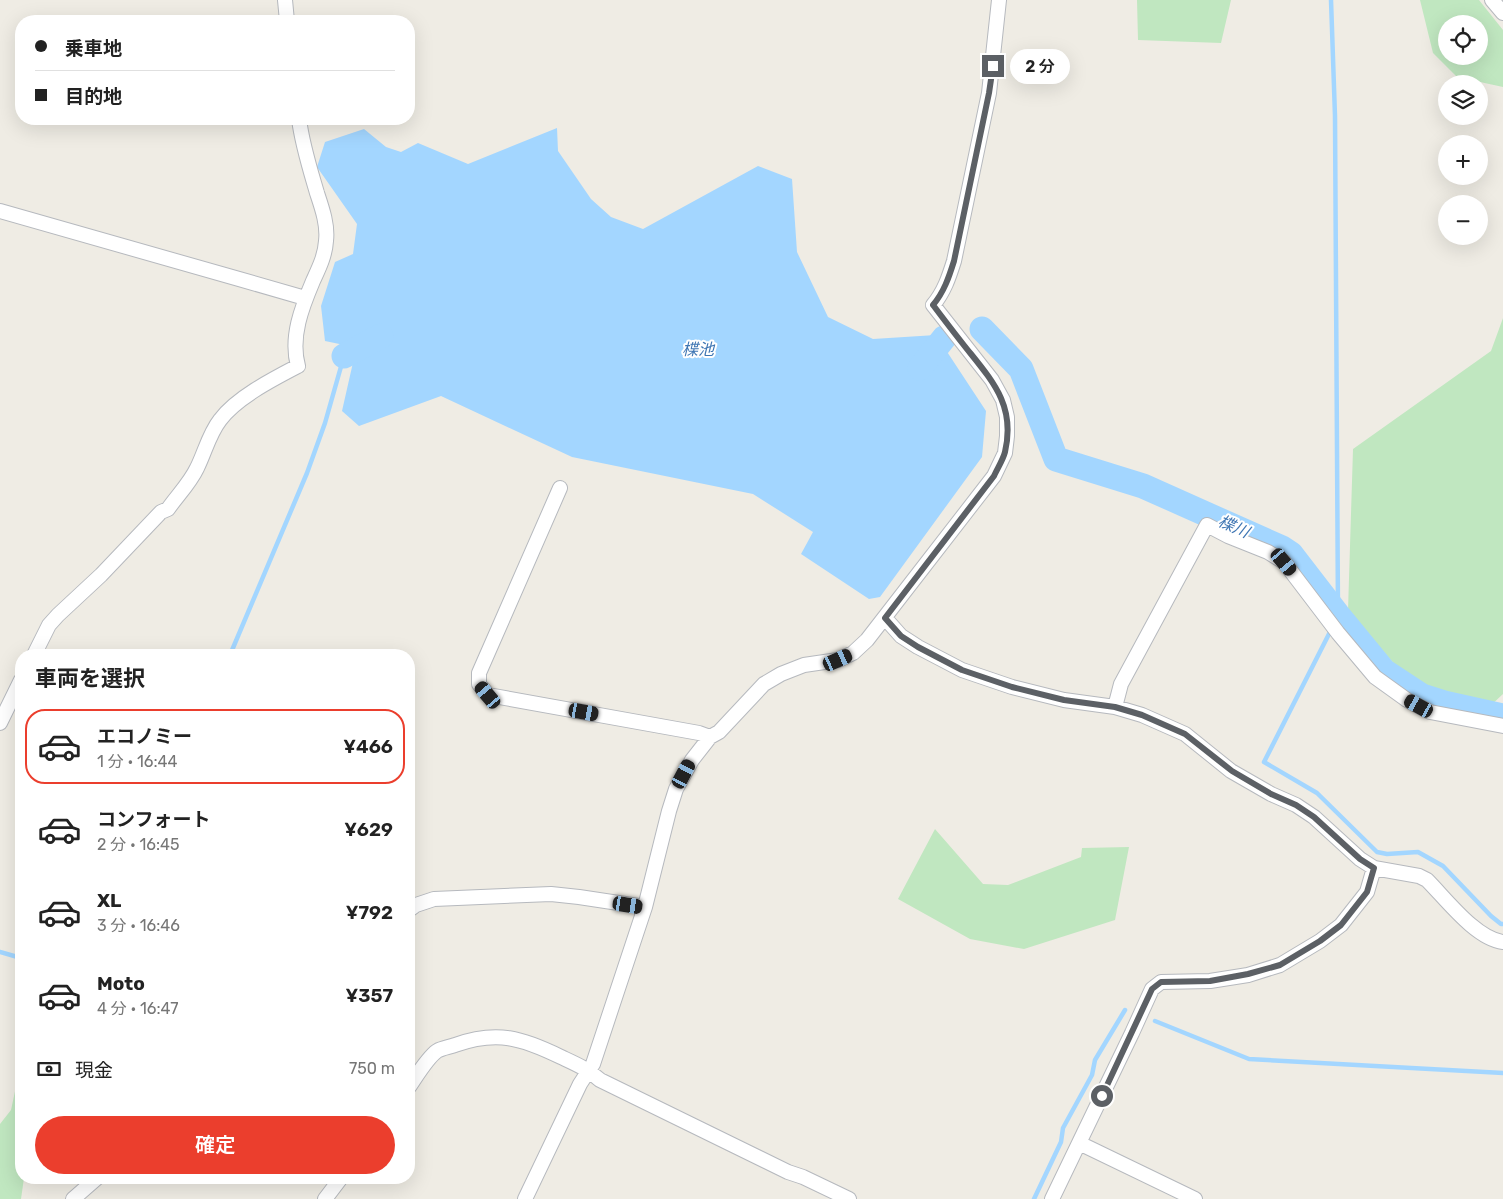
<!DOCTYPE html>
<html lang="ja">
<meta charset="utf-8">
<style>
body{margin:0;font-family:Rubik,"Noto Sans JP",sans-serif;background:#f6f6f6;color:#222;height:100vh;display:flex;flex-direction:column;font-size:19px;white-space:nowrap}
*{box-sizing:border-box;margin:0}
p{font-size:16px;color:#767676}
.icon{flex:none;width:28px;height:28px;fill:none;stroke:currentColor;stroke-width:2;stroke-linecap:round;stroke-linejoin:round}
.map{position:relative;flex:1;overflow:hidden}
.panel{position:absolute;left:15px;top:649px;width:400px;height:535px;display:flex;flex-direction:column;background:#fff;border-radius:20px;box-shadow:0 5px 20px #0002}
.panel>*{flex:none}
.guide{position:absolute;left:15px;top:15px;width:400px;height:110px;border-radius:20px;box-shadow:0 5px 20px #0002;display:grid;align-content:center;height:110px;padding:0 20px;background:#fff}
.tools{position:absolute;left:1438px;top:15px;display:grid;gap:10px}
.tools a{display:grid;place-items:center;width:50px;height:50px;border-radius:50%;background:#fff;box-shadow:0 5px 20px #0002;font-size:25px}
.end{position:absolute;width:22px;height:22px;margin:-11px;border:6px solid #5c6065;background:#fff;box-shadow:0 0 0 2px #fff}
.from{border-radius:50%}
.bubble{position:absolute;height:35px;border-radius:18px;background:#fff;box-shadow:0 5px 20px #0002;font-size:16px;font-weight:600;line-height:35px;text-align:center}
.car{position:absolute;width:15px;height:30px;margin:-15px -8px;border-radius:6px;box-shadow:0 0 4px 1px #0007;background:linear-gradient(#222 24%,#8ab4d8 0 40%,#222 0 76%,#8ab4d8 0 86%,#222 0)}
.guide b{display:flex;align-items:center;gap:18px;height:48px;font-size:19px}
.guide b+b{border-top:1px solid #e0e0e0}
.guide i{width:12px;height:12px;background:#222}
ul{padding:0;list-style:none}
li{display:flex;align-items:center;gap:15px;height:75px;margin:0 10px 8px;padding:0 10px;border:2px solid transparent;border-radius:20px}
li div{flex:1}
li b{display:block;font-size:19px}
li em{font-style:normal;font-weight:600}
li.selected{border-color:#eb3e2d}
li>.icon{width:45px;height:45px;stroke-width:1.5}
h2{padding:0 20px;font-size:22px;line-height:60px}
.pay{display:flex;align-items:center;gap:12px;height:55px;padding:0 20px;font-size:19px}
.pay p{margin-inline-start:auto}
.cta{display:flex;gap:10px;margin-top:auto;padding:10px 20px}
.cta a{flex:1;height:58px;border-radius:30px;background:#eb3e2d;color:#fff;font-size:20px;font-weight:600;line-height:58px;text-align:center}
.map>svg:first-child{display:block}
.green{fill:#c0e7c0;fill-rule:evenodd}
.water{fill:#a3d6ff}
.lines{fill:none;stroke-linecap:round;stroke-linejoin:round}
.stream{stroke:#a3d6ff;stroke-width:4.5}
.river{stroke:#a3d6ff;stroke-width:25}
.street-casing{stroke:#b6b9be;stroke-width:16}
.street{stroke:#fff;stroke-width:14}
.route{stroke:#5c6065;stroke-width:6}
.labels{text-anchor:middle;stroke-width:4;stroke-linejoin:round;paint-order:stroke}
.water-label{font-size:16px;font-style:italic;fill:#3f76b3;stroke:#fff}
</style>
<div class="map">
<svg width="1503" height="1199" viewBox="0 0 1503 1199">
<rect width="100%" height="100%" fill="#efece4"/>
<path class="green" d="M1137,0H1231L1221,43L1138,40Z
M1420,0H1479L1503,30V87L1457,77L1433,53ZM1446,24H1479V56H1446Z
M1503,318V694L1488,708L1430,693L1396,666L1348,611L1353,449L1491,351Z
M935,829L983,884L1008,885L1081,857L1082,848L1129,847L1115,920L1024,949L970,939L898,899Z
M21,1074L20,1128L21,1129V1178H24L21,1199H0V1124L11,1110L17,1082Z"/>
<path class="water" d="M557,128L558,151L591,199L611,217L643,229L758,166L792,179L797,252L828,317L873,339L936,335L986,411L982,457L880,597L869,599L801,554L813,532L753,494L572,457L441,396L359,426L342,411L354,358L349,346L325,341L321,306L335,262L353,254L357,224L317,167L325,142L364,129L386,147L401,152L418,143L468,164Z"/>
<g class="lines">
<path class="stream" d="M1331,0L1335,116L1338,615L1335,623
M1331,630L1264,762L1317,793L1377,852L1387,854L1418,852L1443,866L1491,916L1501,924H1503
M230,655L307,473L325,423L344,356
M0,952L21,958
M1155,1021L1249,1059L1503,1073
M1034,1199L1061,1142L1063,1128L1092,1075L1095,1060L1125,1010"/>
<path class="river" d="M982,329L1021,369L1056,459L1143,486L1282,548L1291,554L1338,615L1384,671L1422,696L1444,703L1503,716
M344,356L381,336
M920,368L944,338"/>
<defs>
<path id="street" d="M285,0L287,21
M1492,0L1503,13
M0,211L239,279L305,298
M560,488L479,673V684L488,695L699,733L710,737
M885,618L901,636L918,647L962,670L1012,687L1064,700L1115,707L1142,715L1185,734L1231,771L1271,794L1296,805L1314,817L1360,859L1374,868L1419,876L1427,880C1446,899 1476,939 1503,942
M34,655L49,625L58,615L101,575L161,512L168,509C177,496 190,483 197,468C205,452 209,434 220,420C236,398 273,379 298,366C290,337 302,307 313,281C319,268 325,256 326,241C328,225 322,208 317,193C310,169 302,144 299,119
M1115,707L1121,684L1207,525L1228,536L1268,552L1284,562L1338,633L1375,677L1407,700L1430,712L1503,726
M0,723L21,680
M409,910L416,905L434,899L551,894L579,897L645,907
M409,1087C416,1077 427,1058 437,1051C442,1048 450,1047 455,1045C497,1030 522,1038 561,1057C576,1064 588,1069 600,1080L788,1172L803,1177L849,1199
M1079,1143L1195,1199
M73,1199L97,1178
M325,1199L341,1178
M525,1199L580,1084L593,1064L645,907L669,811L676,789L692,760L710,737L719,732L764,684L781,674L804,665L838,660L853,653L867,640L994,476L1005,453L1007,436V417L1003,400L992,380L933,305C944,292 949,277 954,261L989,93L999,0
M1052,1199L1132,1033L1152,989L1161,982L1210,981L1248,975L1280,965L1320,941L1341,925L1367,892L1374,868"/>
</defs>
<use href="#street" class="street-casing"/>
<use href="#street" class="street"/>
</g>
<g class="lines">
<path class="route" d="M993,66L989,93L954,261C949,277 944,292 933,305C946,322 958,338 971,354C996,385 1015,409 1005,452C1003,460 997,469 994,476L885,618L901,636L918,647L962,670L1012,687L1064,700L1115,707L1142,715L1185,734L1232,771L1271,794L1296,805L1314,817L1360,859L1374,868L1367,892L1341,925L1320,941L1280,965L1248,974L1210,981L1161,982L1152,989L1102,1096"/>
</g>
<g class="labels">
<g class="water-label">
<text x="698" y="355">楪池</text>
<text transform="translate(1234 526) rotate(24)" y="6">楪川</text>
</g>
</g>
</svg>
<div class="tools">
<a><svg class="icon" aria-label="locate" viewBox="0 0 24 24"><circle cx="12" cy="12" r="6"/><path d="M12 2v4M12 18v4M2 12h4M18 12h4"/></svg></a>
<a><svg class="icon" aria-label="layers" viewBox="0 0 24 24"><path d="M12 4l9 5-9 5-9-5zM3 14l9 5 9-5"/></svg></a>
<a>+</a>
<a>−</a>
</div>
<i class="end from" style="left:1102px;top:1096px"></i>
<i class="end" style="left:993px;top:66px"></i>
<div class="bubble" style="left:1010px;top:49px;width:60px">2 分</div>
<i class="car" style="left:1284px;top:562px;rotate:140deg"></i>
<i class="car" style="left:838px;top:660px;rotate:66deg"></i>
<i class="car" style="left:488px;top:695px;rotate:320deg"></i>
<i class="car" style="left:1419px;top:706px;rotate:299deg"></i>
<i class="car" style="left:584px;top:712px;rotate:100deg"></i>
<i class="car" style="left:684px;top:774px;rotate:28deg"></i>
<i class="car" style="left:628px;top:905px;rotate:99deg"></i>
<div class="guide">
<b><i class="from"></i>乗車地</b>
<b><i></i>目的地</b>
</div>
<section class="panel">
<h2>車両を選択</h2>
<ul>
<li class="selected"><svg class="icon" aria-label="car" viewBox="0 0 24 24"><path d="M5 17H2v-5l4-1 3-4h7l3 4 3 1v5h-3M9 17h6M6 11h13"/><circle cx="7" cy="17" r="2"/><circle cx="17" cy="17" r="2"/></svg><div><b>エコノミー</b><p>1 分 · 16:44</p></div><em>¥466</em></li>
<li><svg class="icon" aria-label="car" viewBox="0 0 24 24"><path d="M5 17H2v-5l4-1 3-4h7l3 4 3 1v5h-3M9 17h6M6 11h13"/><circle cx="7" cy="17" r="2"/><circle cx="17" cy="17" r="2"/></svg><div><b>コンフォート</b><p>2 分 · 16:45</p></div><em>¥629</em></li>
<li><svg class="icon" aria-label="car" viewBox="0 0 24 24"><path d="M5 17H2v-5l4-1 3-4h7l3 4 3 1v5h-3M9 17h6M6 11h13"/><circle cx="7" cy="17" r="2"/><circle cx="17" cy="17" r="2"/></svg><div><b>XL</b><p>3 分 · 16:46</p></div><em>¥792</em></li>
<li><svg class="icon" aria-label="car" viewBox="0 0 24 24"><path d="M5 17H2v-5l4-1 3-4h7l3 4 3 1v5h-3M9 17h6M6 11h13"/><circle cx="7" cy="17" r="2"/><circle cx="17" cy="17" r="2"/></svg><div><b>Moto</b><p>4 分 · 16:47</p></div><em>¥357</em></li>
</ul>
<div class="pay"><svg class="icon" aria-label="cash" viewBox="0 0 24 24"><path d="M3 7h18v10H3z"/><circle cx="12" cy="12" r="2"/></svg>現金<p>750 m</p></div>
<div class="cta"><a>確定</a></div>
</section>
</div>
